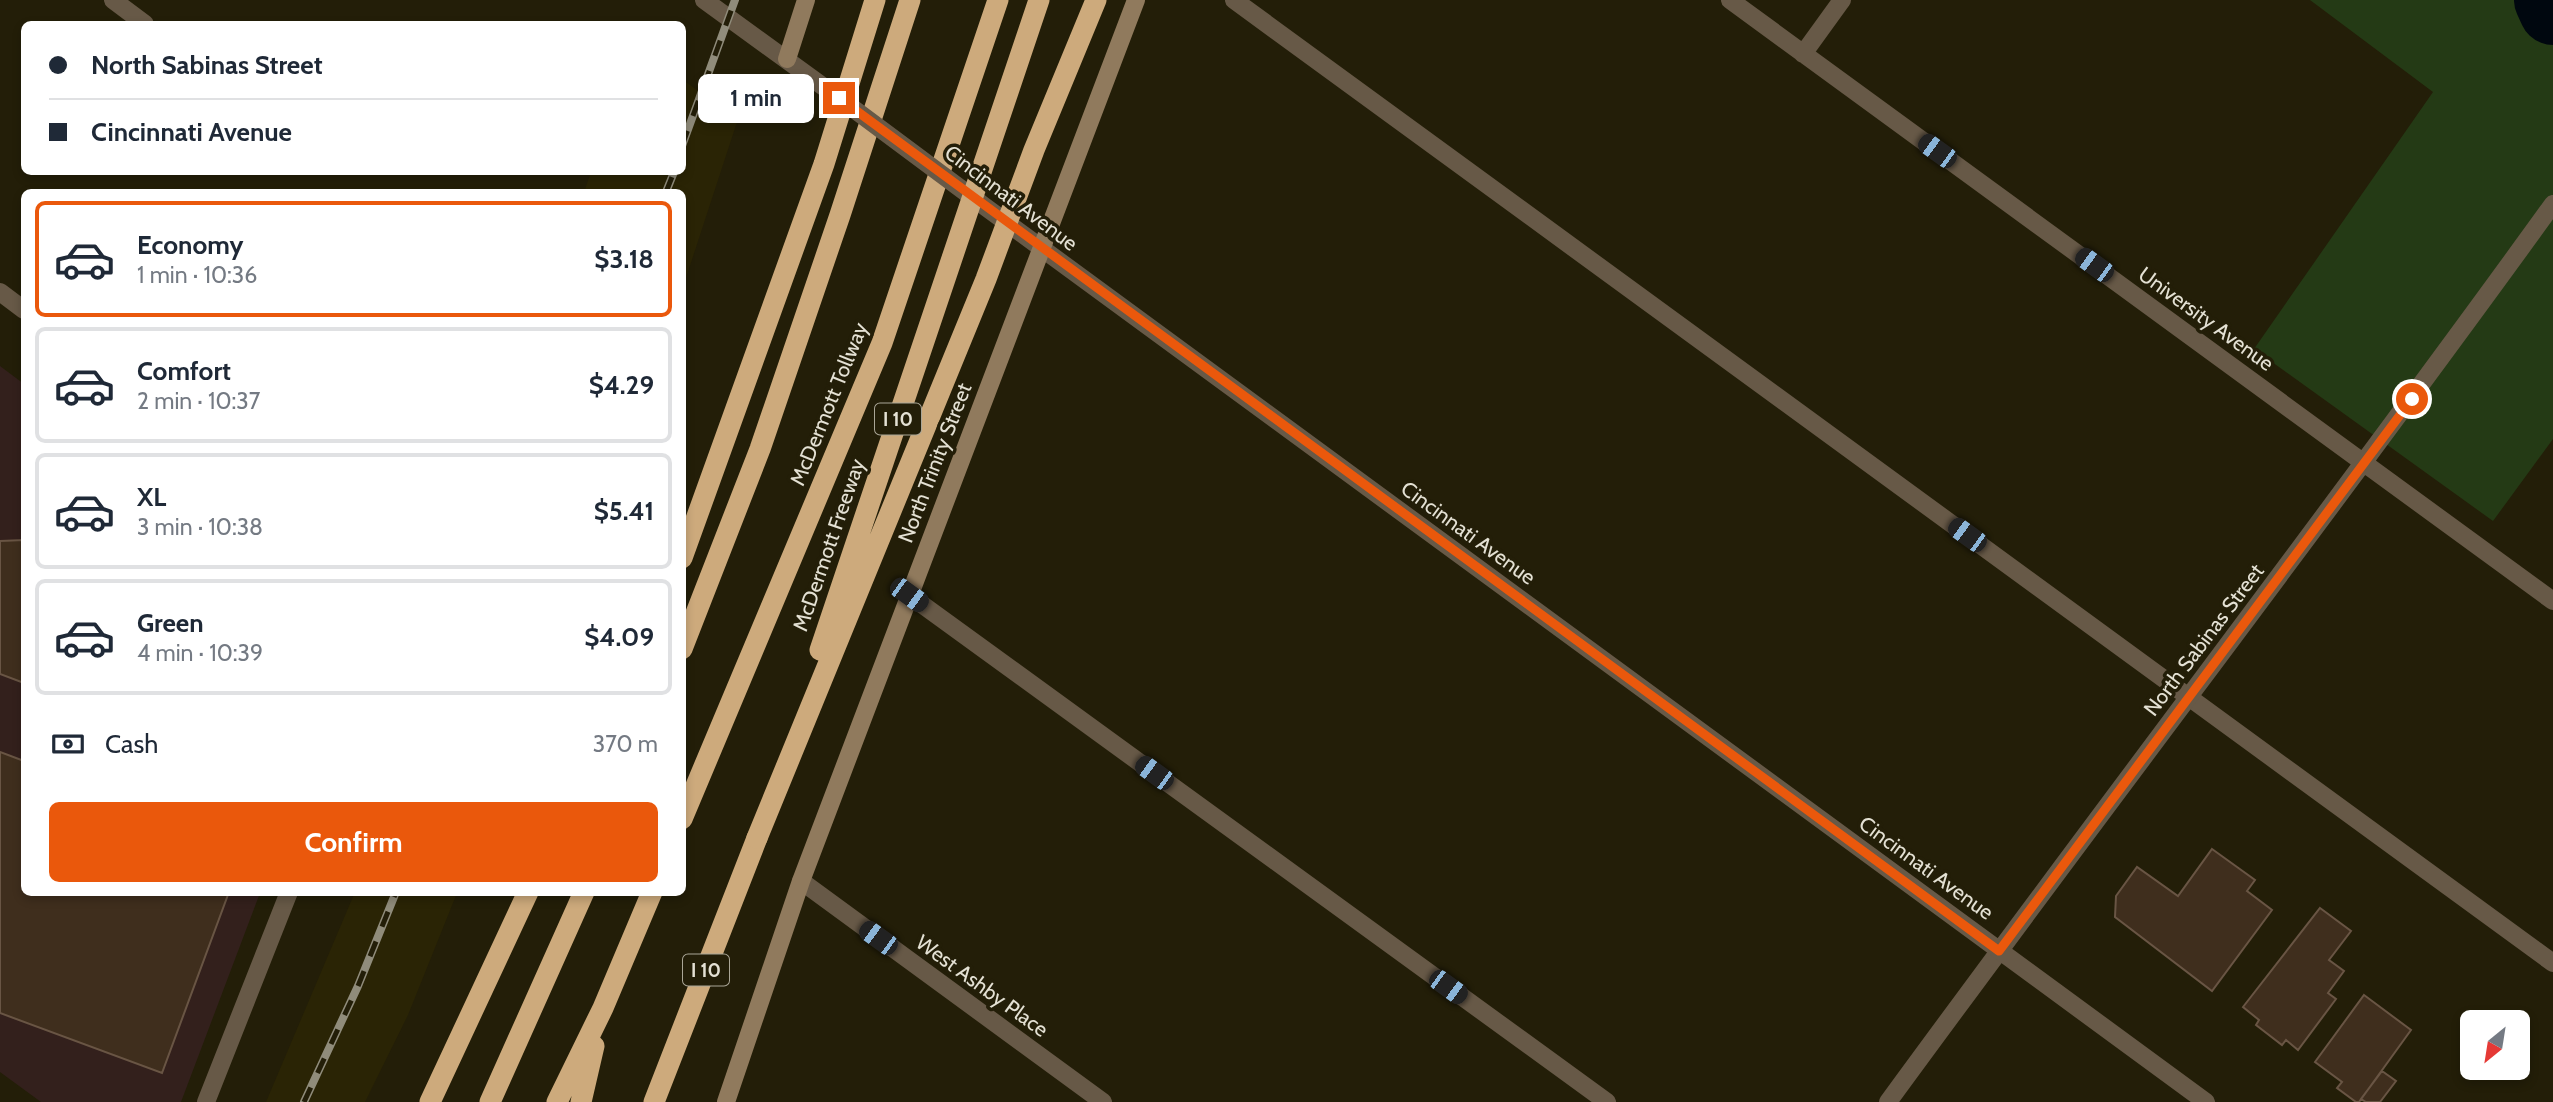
<!DOCTYPE html>
<meta charset="utf-8">
<style>
body{margin:0;font-family:Cabin,sans-serif;background:#f6f6f7;color:#1f2937;height:100vh;display:flex;flex-direction:column;font-size:26px;white-space:nowrap}
*{box-sizing:border-box;margin:0}
p{font-size:23px;color:#747a83}
.icon{flex:none;width:38px;height:38px;fill:none;stroke:currentColor;stroke-width:2;stroke-linecap:round;stroke-linejoin:round}
.map{position:relative;flex:1;overflow:hidden}
.drawer{position:absolute;left:21px;top:189px;width:665px;height:707px;display:flex;flex-direction:column;background:#fff;border-radius:10px;box-shadow:0 4px 10px #0003}
.drawer>*{flex:none}
.hud{position:absolute;left:21px;top:21px;width:665px;height:154px;border-radius:10px;box-shadow:0 4px 10px #0003;display:grid;align-content:center;height:154px;padding:0 28px;background:#fff}
.needle{width:46px;rotate:210deg}
.buttons{position:absolute;left:2460px;top:1010px;display:grid;gap:14px}
.buttons a{display:grid;place-items:center;width:70px;height:70px;border-radius:10px;background:#fff;box-shadow:0 4px 10px #0003;font-size:35px}
.end{position:absolute;width:32px;height:32px;margin:-16px;border:9px solid #ea580c;background:#fff;box-shadow:0 0 0 4px #fff}
.from{border-radius:50%}
.bubble{position:absolute;height:49px;border-radius:10px;background:#fff;box-shadow:0 4px 10px #0003;font-size:23px;font-weight:800;line-height:49px;text-align:center}
.car{position:absolute;width:21px;height:42px;margin:-21px -10px;border-radius:9px;box-shadow:0 0 5px 2px #0007;background:linear-gradient(#222 24%,#8ab4d8 0 40%,#222 0 76%,#8ab4d8 0 86%,#222 0)}
.hud b{display:flex;align-items:center;gap:24px;height:66px;font-size:26px}
.hud b+b{border-top:2px solid #e0e1e3}
.hud i{width:18px;height:18px;background:#1f2937}
ul{padding:12px 0 0;list-style:none}
li{display:flex;align-items:center;gap:21px;height:116px;margin:0 14px 10px;padding:0 14px;border:4px solid #e0e1e3;border-radius:10px}
li div{flex:1}
li b{display:block;font-size:26px}
li em{font-style:normal;font-weight:800}
li.active{border-color:#ea580c}
li>.icon{width:63px;height:63px;stroke-width:1.5}
.pay{display:flex;align-items:center;gap:18px;height:77px;padding:0 28px;font-size:26px}
.pay p{margin-inline-start:auto}
.button{display:flex;gap:14px;margin-top:auto;padding:14px 28px}
.button a{flex:1;height:80px;border-radius:10px;background:#ea580c;color:#fff;font-size:28px;font-weight:800;line-height:80px;text-align:center}
.map>svg:first-child{display:block}
.built{fill:#2a2405}
.education{fill:#33201c}
.green{fill:#243a15}
.lines{fill:none;stroke-linecap:round;stroke-linejoin:round}
.river{stroke:#00070f;stroke-width:68}
.building{fill:#3f2e1d;stroke:#695544;stroke-width:2}
.service{stroke:#675947;stroke-width:18}
.minor{stroke:#675947;stroke-width:18}
.tertiary{stroke:#675947;stroke-width:18}
.secondary{stroke:#907a5d;stroke-width:18}
.motorway{stroke:#cdaa7c;stroke-width:21}
.rail-casing{stroke:#908c7b;stroke-width:8}
.rail{stroke:#231e08;stroke-width:5;stroke-dasharray:16;stroke-linecap:butt}
.tertiary-bridge{stroke:#675947;stroke-width:18}
.motorway-bridge{stroke:#cdaa7c;stroke-width:21}
.route{stroke:#ea580c;stroke-width:9}
.labels{text-anchor:middle;stroke-width:7;stroke-linejoin:round;paint-order:stroke}
.shield{fill:#231e08;stroke:#aaa697;stroke-width:2}
.shield-label{font-size:19px;font-weight:bold;fill:#e4e1d4}
.street-label{font-size:21px;fill:#e4e1d4;stroke:#231e08}
</style>
<div class="map">
<svg width="2553" height="1102" viewBox="0 0 2553 1102">
<rect width="100%" height="100%" fill="#231e08"/>
<path class="built" d="M683,80L738,119L683,287L682,192H584L591,172H682Z
M355,892L457,893L408,1015L365,1102H266Z"/>
<path class="education" d="M0,366L24,384V892L260,893L181,1102H41L0,1072Z"/>
<path class="green" d="M2310,0H2553V439L2493,521L2254,349L2433,92Z"/>
<g class="lines">
<path class="river" d="M2548,0L2553,11"/>
</g>
<path class="building" d="M24,540V683L0,674V541Z
M0,752L24,761V892H229L162,1073L0,1013Z
M2212,849L2255,880L2247,891L2272,910L2212,991L2115,917L2116,896L2137,867L2178,896Z
M2320,908L2351,931L2329,960L2344,971L2328,993L2336,999L2298,1050L2286,1040L2282,1045L2256,1025L2259,1020L2243,1007Z
M2364,995L2411,1030L2359,1102H2356L2337,1088L2342,1082L2315,1062Z
M2382,1071L2396,1081L2380,1102H2366L2361,1099Z"/>
<g class="lines">
<path class="service" d="M113,0L145,24
M1234,0L2553,963
M909,595L1607,1102"/>
<path class="minor" d="M1730,0L2553,601
M1803,54L1842,0
M0,292L24,310
M801,881L1103,1102
M206,1102L289,892
M1888,1102C2108,801 2335,506 2553,204"/>
<path class="tertiary" d="M704,0L839,98
M980,203L2206,1102"/>
<path class="secondary" d="M787,59L806,0
M726,1102L801,881L1136,0"/>
<path class="motorway" d="M682,649L760,449L840,215L910,0
M682,819L882,343L998,0
M430,1102L528,892
M490,1102L584,892
M557,1102L603,1008L652,892
M581,1102L594,1046
M654,1102L757,838"/>
<defs>
<path id="rail" d="M682,146L735,0
M666,192L674,172
M304,1102L358,986L396,892"/>
</defs>
<use href="#rail" class="rail-casing"/>
<use href="#rail" class="rail"/>
<path class="tertiary-bridge" d="M839,98L980,203"/>
<path class="motorway-bridge" d="M682,558L824,164L875,0
M820,650L1039,0
M757,838L986,279L1034,150L1096,0"/>
</g>
<g class="lines">
<path class="route" d="M839,98L1999,951L2412,399"/>
</g>
<g class="labels">
<g class="shield">
<rect x="875" y="403.5" width="46" height="31" rx="5"/>
<rect x="683" y="954.5" width="46" height="31" rx="5"/>
</g>
<g class="shield-label">
<text x="898" y="426">I 10</text>
<text x="706" y="977">I 10</text>
</g>
<g class="street-label">
<text transform="translate(1011 198) rotate(37)" y="7">Cincinnati Avenue</text>
<text transform="translate(2206 319) rotate(36)" y="7">University Avenue</text>
<text transform="translate(829 404) rotate(-68)" y="7">McDermott Tollway</text>
<text transform="translate(935 463) rotate(-69)" y="7">North Trinity Street</text>
<text transform="translate(1468 533) rotate(36)" y="7">Cincinnati Avenue</text>
<text transform="translate(829 545) rotate(-71)" y="7">McDermott Freeway</text>
<text transform="translate(2204 640) rotate(-53)" y="7">North Sabinas Street</text>
<text transform="translate(1926 868) rotate(36)" y="7">Cincinnati Avenue</text>
<text transform="translate(982 986) rotate(36)" y="7">West Ashby Place</text>
</g>
</g>
</svg>
<div class="buttons">
<a><svg class="needle" viewBox="-14 -14 28 28"><path d="M0-13l5 13h-10z" fill="#e53935"/><path d="M0 13l5-13h-10z" fill="#747a83"/></svg></a>
</div>
<i class="end from" style="left:2412px;top:399px"></i>
<i class="end" style="left:839px;top:98px"></i>
<div class="bubble" style="left:698px;top:74px;width:116px">1 min</div>
<i class="car" style="left:1937px;top:151px;rotate:306deg"></i>
<i class="car" style="left:2094px;top:265px;rotate:306deg"></i>
<i class="car" style="left:1967px;top:535px;rotate:306deg"></i>
<i class="car" style="left:909px;top:595px;rotate:126deg"></i>
<i class="car" style="left:1154px;top:773px;rotate:306deg"></i>
<i class="car" style="left:878px;top:938px;rotate:306deg"></i>
<i class="car" style="left:1448px;top:987px;rotate:126deg"></i>
<div class="hud">
<b><i class="from"></i>North Sabinas Street</b>
<b><i></i>Cincinnati Avenue</b>
</div>
<section class="drawer">
<ul>
<li class="active"><svg class="icon" aria-label="car" viewBox="0 0 24 24"><path d="M5 17H2v-5l4-1 3-4h7l3 4 3 1v5h-3M9 17h6M6 11h13"/><circle cx="7" cy="17" r="2"/><circle cx="17" cy="17" r="2"/></svg><div><b>Economy</b><p>1 min · 10:36</p></div><em>$3.18</em></li>
<li><svg class="icon" aria-label="car" viewBox="0 0 24 24"><path d="M5 17H2v-5l4-1 3-4h7l3 4 3 1v5h-3M9 17h6M6 11h13"/><circle cx="7" cy="17" r="2"/><circle cx="17" cy="17" r="2"/></svg><div><b>Comfort</b><p>2 min · 10:37</p></div><em>$4.29</em></li>
<li><svg class="icon" aria-label="car" viewBox="0 0 24 24"><path d="M5 17H2v-5l4-1 3-4h7l3 4 3 1v5h-3M9 17h6M6 11h13"/><circle cx="7" cy="17" r="2"/><circle cx="17" cy="17" r="2"/></svg><div><b>XL</b><p>3 min · 10:38</p></div><em>$5.41</em></li>
<li><svg class="icon" aria-label="car" viewBox="0 0 24 24"><path d="M5 17H2v-5l4-1 3-4h7l3 4 3 1v5h-3M9 17h6M6 11h13"/><circle cx="7" cy="17" r="2"/><circle cx="17" cy="17" r="2"/></svg><div><b>Green</b><p>4 min · 10:39</p></div><em>$4.09</em></li>
</ul>
<div class="pay"><svg class="icon" aria-label="cash" viewBox="0 0 24 24"><path d="M3 7h18v10H3z"/><circle cx="12" cy="12" r="2"/></svg>Cash<p>370 m</p></div>
<div class="button"><a>Confirm</a></div>
</section>
</div>
